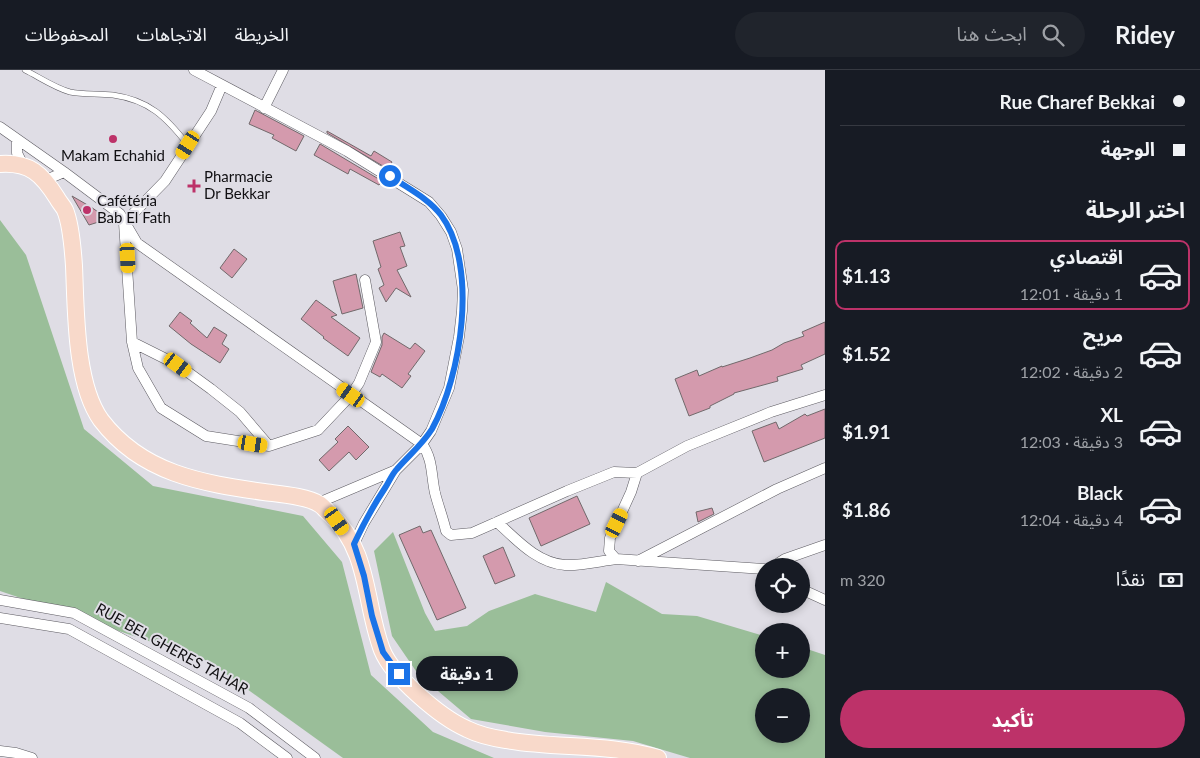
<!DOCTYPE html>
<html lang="ar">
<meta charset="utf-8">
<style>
body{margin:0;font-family:Lato,"Noto Sans Arabic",sans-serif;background:#20242c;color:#f1f3f6;direction:rtl;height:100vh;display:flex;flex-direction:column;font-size:19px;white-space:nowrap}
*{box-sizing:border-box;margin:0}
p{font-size:16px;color:#9ea1a6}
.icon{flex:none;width:28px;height:28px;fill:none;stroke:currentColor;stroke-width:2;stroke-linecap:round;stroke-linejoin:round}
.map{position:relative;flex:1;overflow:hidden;direction:ltr}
.details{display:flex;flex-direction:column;background:#171b24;width:375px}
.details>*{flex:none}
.top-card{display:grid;align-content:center;height:110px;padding:0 15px;background:#171b24}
.controls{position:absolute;left:755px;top:488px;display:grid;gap:10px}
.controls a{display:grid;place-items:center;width:55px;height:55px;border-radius:50%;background:#171b24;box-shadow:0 2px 8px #0003;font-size:25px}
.end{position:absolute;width:22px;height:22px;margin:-11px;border:6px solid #1a73e8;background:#fff;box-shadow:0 0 0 2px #fff}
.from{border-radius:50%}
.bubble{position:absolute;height:35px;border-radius:18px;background:#171b24;box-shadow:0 2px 8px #0003;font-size:16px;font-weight:700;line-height:35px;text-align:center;direction:rtl}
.car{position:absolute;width:15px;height:30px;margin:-15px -8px;border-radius:6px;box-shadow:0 0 4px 1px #0007;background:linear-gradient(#f5c518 24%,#345 0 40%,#f5c518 0 76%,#345 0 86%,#f5c518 0)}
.top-card b{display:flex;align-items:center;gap:18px;height:48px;font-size:19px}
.top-card b+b{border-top:1px solid #363941}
.top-card i{width:12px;height:12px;background:#f1f3f6}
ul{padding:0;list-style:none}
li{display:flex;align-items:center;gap:15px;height:70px;margin:0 10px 8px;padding:0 5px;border:2px solid transparent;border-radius:10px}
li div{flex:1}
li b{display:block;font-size:19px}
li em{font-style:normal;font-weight:700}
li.active{border-color:#bd3269}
li>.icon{width:45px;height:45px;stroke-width:1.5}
h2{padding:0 15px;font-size:22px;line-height:60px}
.pay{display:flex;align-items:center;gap:12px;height:55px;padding:0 15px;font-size:19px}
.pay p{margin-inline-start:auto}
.cta{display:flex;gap:10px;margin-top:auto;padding:10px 15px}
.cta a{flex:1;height:58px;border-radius:30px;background:#bd3269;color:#fff;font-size:20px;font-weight:700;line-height:58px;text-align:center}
header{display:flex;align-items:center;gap:30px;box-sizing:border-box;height:70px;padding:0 25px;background:#171b24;border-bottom:1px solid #363941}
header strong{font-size:24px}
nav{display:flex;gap:28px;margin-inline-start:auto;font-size:18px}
.search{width:350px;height:45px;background:#20242c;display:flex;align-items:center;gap:12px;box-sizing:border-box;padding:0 18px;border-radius:28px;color:#9ea1a6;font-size:19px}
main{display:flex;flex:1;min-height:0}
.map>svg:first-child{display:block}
.green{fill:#9abe99;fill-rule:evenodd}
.building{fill:#d49aad;stroke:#71696b}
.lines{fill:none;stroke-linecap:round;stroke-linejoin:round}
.service-casing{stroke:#5c5a61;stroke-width:6}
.minor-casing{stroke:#5c5a61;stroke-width:11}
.primary-casing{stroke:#fff;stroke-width:18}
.service{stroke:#fff;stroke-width:5}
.minor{stroke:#fff;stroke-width:10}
.primary{stroke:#f8d9ca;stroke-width:16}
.route{stroke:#1a73e8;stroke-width:6}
.poi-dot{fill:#bd3269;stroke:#dfdde5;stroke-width:2}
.labels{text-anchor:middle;stroke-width:4;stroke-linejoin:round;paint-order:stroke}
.poi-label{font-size:15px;fill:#100f12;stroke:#dfdde5;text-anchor:start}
.street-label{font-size:15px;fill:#100f12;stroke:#dfdde5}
</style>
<header>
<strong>Ridey</strong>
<div class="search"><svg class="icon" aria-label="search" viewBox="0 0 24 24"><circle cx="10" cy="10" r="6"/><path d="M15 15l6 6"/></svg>ابحث هنا</div>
<nav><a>الخريطة</a><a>الاتجاهات</a><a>المحفوظات</a></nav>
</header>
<main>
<section class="details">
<div class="top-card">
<b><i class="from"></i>Rue Charef Bekkai</b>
<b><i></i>الوجهة</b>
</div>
<h2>اختر الرحلة</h2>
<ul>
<li class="active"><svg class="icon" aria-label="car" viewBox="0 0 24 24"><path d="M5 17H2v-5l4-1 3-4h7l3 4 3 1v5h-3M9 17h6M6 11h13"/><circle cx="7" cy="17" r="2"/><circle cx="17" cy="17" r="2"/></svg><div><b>اقتصادي</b><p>1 دقيقة · 12:01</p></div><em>$1.13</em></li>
<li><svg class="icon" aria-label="car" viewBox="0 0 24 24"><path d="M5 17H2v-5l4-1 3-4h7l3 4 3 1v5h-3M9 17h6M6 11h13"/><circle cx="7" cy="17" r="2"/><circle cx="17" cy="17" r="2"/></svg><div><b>مريح</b><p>2 دقيقة · 12:02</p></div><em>$1.52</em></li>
<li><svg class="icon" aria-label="car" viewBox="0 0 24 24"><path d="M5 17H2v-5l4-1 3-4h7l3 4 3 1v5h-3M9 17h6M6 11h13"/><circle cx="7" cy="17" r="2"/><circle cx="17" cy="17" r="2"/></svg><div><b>XL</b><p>3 دقيقة · 12:03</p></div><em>$1.91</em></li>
<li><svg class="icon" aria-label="car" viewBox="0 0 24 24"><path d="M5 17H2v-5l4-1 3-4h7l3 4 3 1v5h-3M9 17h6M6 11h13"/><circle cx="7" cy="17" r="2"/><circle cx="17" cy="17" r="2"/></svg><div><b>Black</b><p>4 دقيقة · 12:04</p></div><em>$1.86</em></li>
</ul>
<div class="pay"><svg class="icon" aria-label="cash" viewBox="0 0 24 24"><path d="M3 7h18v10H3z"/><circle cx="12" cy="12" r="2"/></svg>نقدًا<p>320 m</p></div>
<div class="cta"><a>تأكيد</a></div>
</section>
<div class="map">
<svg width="825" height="688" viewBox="0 0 825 688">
<rect width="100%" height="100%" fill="#dfdde5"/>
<path class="green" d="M0,150L26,185L84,359L153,416L303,446L342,492L371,605L433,662L494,688H343L208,591L0,521Z
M393,462L425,543L435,561L467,556L489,541L535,524L596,542L606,512L662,544L697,546L764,566V599H801V577L825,585V688H690L633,671L545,662L471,649L418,604L392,566L374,481ZM764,626H801V664H764Z"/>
<path class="building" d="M255,40L304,66L296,81L272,68L274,65L249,54Z
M327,61L371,86L374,81L392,92L388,99L327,63Z
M320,74L382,111L379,115L350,99L348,104L314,85Z
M72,126L91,137L108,149L89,155Z
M400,162L405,176L400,177L407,196L397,200L411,227L396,218L386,232L379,218L384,215L378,199L381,197L373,171Z
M234,179L247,189L232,208L220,198Z
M356,204L363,238L342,244L333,211Z
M316,230L337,245L331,247L360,268L348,286L323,268L324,267L301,249Z
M180,242L192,251L190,253L207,268L214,257L227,265L222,274L229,279L220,293L191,274L169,256Z
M825,252V284L801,295L803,299L777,307L778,311L734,323V324L710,336V338L689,346L675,309L697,300L699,306L722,296V297L750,288L772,280L784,273L804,266L802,262Z
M384,263L410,279L415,273L425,281L408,304L411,306L402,318L382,304L380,307L371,302L382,275V267Z
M825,339V368L764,392L752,361L776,352L779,359L805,344L807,346Z
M348,356L369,377L356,390L349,382L329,401L319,390L338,372L335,369Z
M577,426L590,454L541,476L529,448Z
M712,438L714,444L698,452L696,442Z
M420,456L423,463L431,460L466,538L437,550L399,465Z
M503,477L515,506L495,514L483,486Z"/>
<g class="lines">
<defs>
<path id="service" d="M25,0C39,7 55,18 70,22C84,25 99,23 113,25C149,30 166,47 188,75"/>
<path id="minor" d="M194,0L347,81L429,132L441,146L451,162L457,179L463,220L462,241L459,267L449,318L431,361L422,374L396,400L318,433
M222,15L211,41L165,111L124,153L132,272L138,298L161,338L206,366L269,376L318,360L351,325L359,313L376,272L365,210
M264,38L283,0
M0,57L64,102
M17,69V83L23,95
M46,110L64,102L120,144L137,173L422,374C433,389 431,405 435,423C438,435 443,448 446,461L451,465L472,463L567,421L614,402L637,403L687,376L771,342L825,325
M132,272L178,295L211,319L240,342L269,376
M637,403L631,422L610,468L609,481L616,489L764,499
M497,452C517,470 537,493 565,495C581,496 600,491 616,489
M354,474L364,453L396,400
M638,491L777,419L825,398
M774,496L785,489L825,475
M801,519L825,530
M0,530L74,543L249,638L315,688
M0,548L69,559L240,653L287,688
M0,681L16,683L32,688"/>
<path id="primary" d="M0,94C30,92 42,104 57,128C59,132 63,136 65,140C71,154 73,181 74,196C76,240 75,314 101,350C142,404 202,413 264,422C278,424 307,426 319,434C323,436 326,441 330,444C370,481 364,532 382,580C393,607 440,647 467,659C479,665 493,668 506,670C556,679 609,673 658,688"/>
</defs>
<use href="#service" class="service-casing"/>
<use href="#minor" class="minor-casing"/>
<use href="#primary" class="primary-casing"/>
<use href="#service" class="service"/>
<use href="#minor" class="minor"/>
<use href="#primary" class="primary"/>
</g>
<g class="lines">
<path class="route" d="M390,106C407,118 428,128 441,145C479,196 461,307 432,359C422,375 409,385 397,399C392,404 389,412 385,418C373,436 363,455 354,474L364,506L372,546L383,582L399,604"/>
</g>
<g class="poi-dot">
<circle cx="113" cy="69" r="5"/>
<path d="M191.5 108.5h5v5h5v5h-5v5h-5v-5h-5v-5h5z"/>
<circle cx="87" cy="140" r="5"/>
</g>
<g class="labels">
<g class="poi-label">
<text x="113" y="91" text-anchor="middle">Makam Echahid</text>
<text x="204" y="112">Pharmacie<tspan x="204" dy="17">Dr Bekkar</tspan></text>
<text x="97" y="136">Cafétéria<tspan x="97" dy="17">Bab El Fath</tspan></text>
</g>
<g class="street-label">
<text transform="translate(172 579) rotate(29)" y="5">RUE BEL GHERES TAHAR</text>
</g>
</g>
</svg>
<div class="controls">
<a><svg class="icon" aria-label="locate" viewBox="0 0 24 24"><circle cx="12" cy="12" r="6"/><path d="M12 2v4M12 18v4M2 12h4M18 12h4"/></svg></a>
<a>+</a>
<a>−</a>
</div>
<i class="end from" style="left:390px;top:106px"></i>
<i class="end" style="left:399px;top:604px"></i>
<div class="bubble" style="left:416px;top:586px;width:102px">1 دقيقة</div>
<i class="car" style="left:188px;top:75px;rotate:212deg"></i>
<i class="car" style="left:128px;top:188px;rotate:177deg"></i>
<i class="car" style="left:178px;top:295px;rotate:126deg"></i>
<i class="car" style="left:351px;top:325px;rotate:305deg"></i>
<i class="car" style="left:253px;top:374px;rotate:99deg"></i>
<i class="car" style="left:337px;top:451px;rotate:145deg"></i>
<i class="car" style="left:617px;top:453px;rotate:26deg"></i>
</div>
</main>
